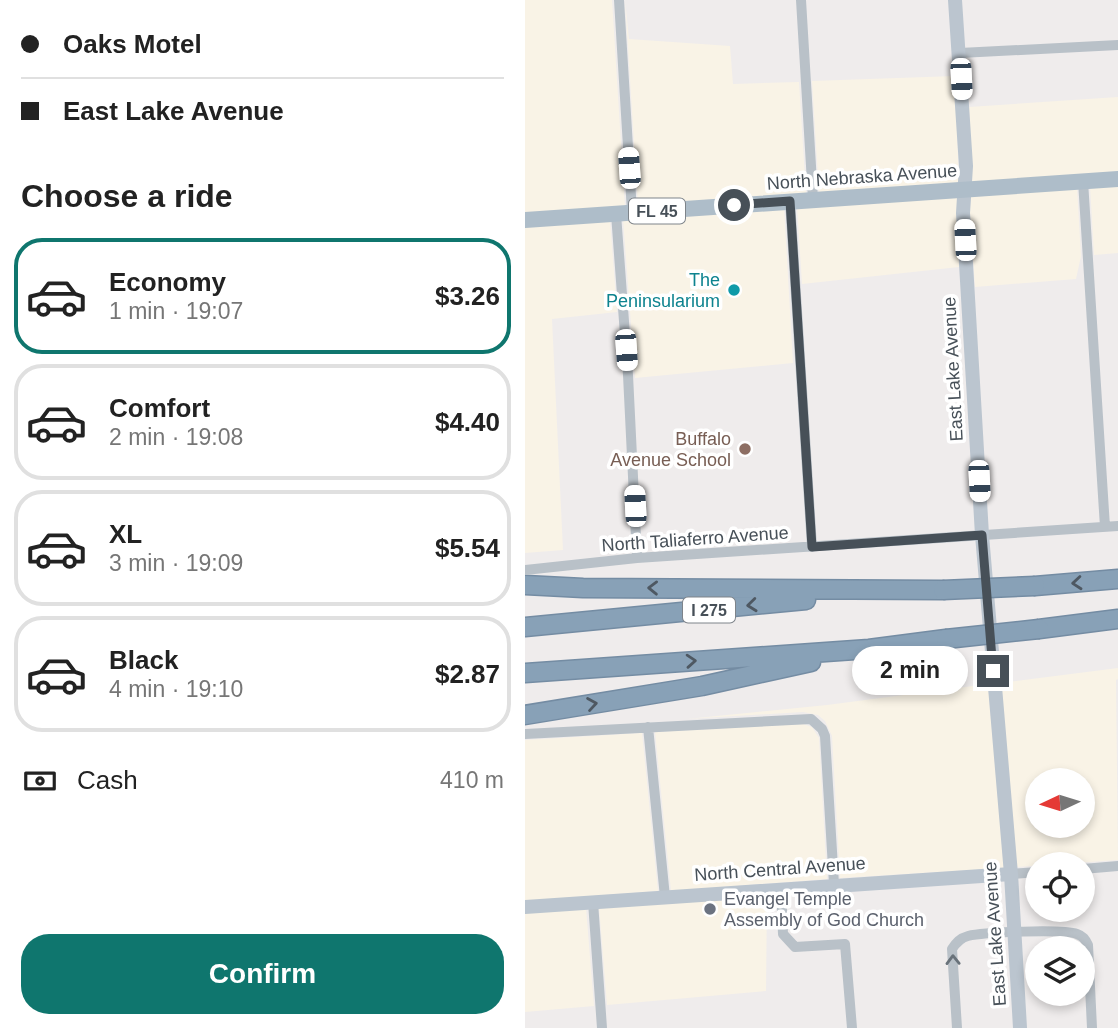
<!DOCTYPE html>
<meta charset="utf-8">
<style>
body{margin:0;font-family:Arial,sans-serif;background:#f2f2f2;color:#222;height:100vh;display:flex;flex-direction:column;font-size:26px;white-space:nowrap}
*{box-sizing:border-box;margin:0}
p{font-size:23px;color:#767676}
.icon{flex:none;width:38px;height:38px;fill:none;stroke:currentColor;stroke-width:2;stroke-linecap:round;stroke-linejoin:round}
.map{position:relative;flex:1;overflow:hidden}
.sheet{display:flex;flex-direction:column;background:#fff;width:525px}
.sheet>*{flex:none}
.guide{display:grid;align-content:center;height:154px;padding:0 21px;background:#fff}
.needle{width:46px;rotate:266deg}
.controls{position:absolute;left:500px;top:768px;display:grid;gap:14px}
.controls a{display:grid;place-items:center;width:70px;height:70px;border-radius:50%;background:#fff;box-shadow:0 4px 10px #0003;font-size:35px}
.end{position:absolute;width:32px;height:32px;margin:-16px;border:9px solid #475058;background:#fff;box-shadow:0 0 0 4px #fff}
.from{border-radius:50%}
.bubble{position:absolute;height:49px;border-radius:24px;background:#fff;box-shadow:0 4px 10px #0003;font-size:23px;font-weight:700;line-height:49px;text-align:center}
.car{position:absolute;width:21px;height:42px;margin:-21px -10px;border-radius:9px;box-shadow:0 0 5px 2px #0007;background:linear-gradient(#fff 24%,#345 0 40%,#fff 0 76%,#345 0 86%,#fff 0)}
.guide b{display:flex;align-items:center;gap:24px;height:66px;font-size:26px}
.guide b+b{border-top:2px solid #e0e0e0}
.guide i{width:18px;height:18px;background:#222}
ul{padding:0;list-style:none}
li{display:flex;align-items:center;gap:21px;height:116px;margin:0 14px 10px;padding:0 7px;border:4px solid #e0e0e0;border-radius:28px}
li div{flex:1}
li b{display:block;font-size:26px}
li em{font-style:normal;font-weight:700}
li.active{border-color:#0f766e}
li>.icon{width:63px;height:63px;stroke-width:1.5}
h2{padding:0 21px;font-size:32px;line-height:84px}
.pay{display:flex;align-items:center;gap:18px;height:77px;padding:0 21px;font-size:26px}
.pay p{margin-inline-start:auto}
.primary-button{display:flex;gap:14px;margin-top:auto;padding:14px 21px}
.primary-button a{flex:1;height:80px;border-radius:28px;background:#0f766e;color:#fff;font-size:28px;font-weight:700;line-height:80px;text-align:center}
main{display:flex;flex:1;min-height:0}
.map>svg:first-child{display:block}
.commercial{fill:#f9f3e6;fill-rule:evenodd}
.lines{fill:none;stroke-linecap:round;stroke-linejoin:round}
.highway-casing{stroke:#748ca3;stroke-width:21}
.street{stroke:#b9c1c8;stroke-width:10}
.secondary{stroke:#bbc5cf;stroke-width:14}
.primary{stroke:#aebdc9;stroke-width:16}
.highway{stroke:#88a1b7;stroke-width:18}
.highway-bridge-casing{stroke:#748ca3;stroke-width:21;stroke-linecap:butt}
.highway-bridge{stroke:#88a1b7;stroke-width:18}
.oneway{stroke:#4e5862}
.oneway2{stroke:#69727a}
.route{stroke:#475058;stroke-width:9}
.culture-dot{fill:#0f9aa8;stroke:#fff;stroke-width:2.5}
.education-dot{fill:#8d6e63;stroke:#fff;stroke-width:2.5}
.worship-dot{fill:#6b7280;stroke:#fff;stroke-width:2.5}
.labels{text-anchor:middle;stroke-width:7;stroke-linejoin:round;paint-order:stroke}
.shield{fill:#fff;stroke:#7e848a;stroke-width:2}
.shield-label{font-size:16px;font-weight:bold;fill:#475058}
.street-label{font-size:18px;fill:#475058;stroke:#fff}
.culture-label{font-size:18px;fill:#0d838f;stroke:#fff;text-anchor:end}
.education-label{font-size:18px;fill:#785e54;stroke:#fff;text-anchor:end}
.worship-label{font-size:18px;fill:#5b616d;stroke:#fff;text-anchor:start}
</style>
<main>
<section class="sheet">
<div class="guide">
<b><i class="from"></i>Oaks Motel</b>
<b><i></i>East Lake Avenue</b>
</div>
<h2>Choose a ride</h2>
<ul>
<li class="active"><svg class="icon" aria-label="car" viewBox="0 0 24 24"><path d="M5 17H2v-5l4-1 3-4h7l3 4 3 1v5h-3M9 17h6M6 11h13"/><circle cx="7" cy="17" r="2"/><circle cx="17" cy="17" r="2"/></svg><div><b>Economy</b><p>1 min · 19:07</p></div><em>$3.26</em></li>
<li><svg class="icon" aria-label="car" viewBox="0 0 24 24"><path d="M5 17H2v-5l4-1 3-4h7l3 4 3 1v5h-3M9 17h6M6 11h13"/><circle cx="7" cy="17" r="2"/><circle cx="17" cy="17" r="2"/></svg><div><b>Comfort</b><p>2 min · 19:08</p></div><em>$4.40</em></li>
<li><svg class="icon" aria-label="car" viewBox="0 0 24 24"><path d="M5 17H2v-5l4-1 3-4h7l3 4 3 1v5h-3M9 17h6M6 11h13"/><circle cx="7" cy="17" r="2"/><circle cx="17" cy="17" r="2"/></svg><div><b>XL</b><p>3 min · 19:09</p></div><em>$5.54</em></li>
<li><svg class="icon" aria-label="car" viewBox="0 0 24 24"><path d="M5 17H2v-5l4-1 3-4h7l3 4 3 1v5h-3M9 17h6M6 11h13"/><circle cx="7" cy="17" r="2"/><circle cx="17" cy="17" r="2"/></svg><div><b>Black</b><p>4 min · 19:10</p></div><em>$2.87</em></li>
</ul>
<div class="pay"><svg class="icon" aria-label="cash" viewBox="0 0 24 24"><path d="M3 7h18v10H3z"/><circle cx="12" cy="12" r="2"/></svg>Cash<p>410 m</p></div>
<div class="primary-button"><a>Confirm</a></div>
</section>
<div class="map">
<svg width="593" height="1028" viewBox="0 0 593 1028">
<rect width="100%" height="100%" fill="#efecec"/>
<path class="commercial" d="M0,0H87L100,207L0,214Z
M100,0L104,39L205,46L208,84L274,82L281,194L113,206Z
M430,76L434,184L294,193L287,81Z
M593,97V173L447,183L444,107Z
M593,184V253L569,255L565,186Z
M552,187L556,256L551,279L450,287L445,213L446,194Z
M433,195L434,267L277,284L272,206Z
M259,207L268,363L110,378L98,219Z
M85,220L92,312L27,319L38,550L0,553V225Z
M593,668V679L591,680L593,860L492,867L476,683ZM513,780H558V826H513Z
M463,684L479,868L315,878L307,736L300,721L293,715L278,712L162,719L302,705Z
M278,724L287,727L294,738L302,879L146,891L130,732Z
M117,733L133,891L0,901V740Z
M242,895L241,991L82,1005L74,907Z
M61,908L69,1006L0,1012V912Z"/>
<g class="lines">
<defs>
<path id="highway" d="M0,585L58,588L418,590
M510,586L593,579
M0,627L281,600
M514,629L593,619
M0,673L344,649L421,639
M0,715L177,686L286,662"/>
</defs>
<use href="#highway" class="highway-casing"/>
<path class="street" d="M94,0L107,212
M276,0L288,199
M435,53L593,45
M558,181L580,527
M265,201L287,547
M91,214L103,375L112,558
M0,570L112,558L593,526
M123,727L140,897
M0,734L286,719L297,729L300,736L309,884
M558,869L593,866
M486,874L513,872
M256,888L258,934L270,947L320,944L327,1028
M68,902L77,1028
M432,1028L427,949C431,943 435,938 443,936C459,932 538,929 552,934C558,936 560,939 563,945L567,1028"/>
<path class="secondary" d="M430,0L441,166L438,213L457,535L486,874L495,1028
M0,907L486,874"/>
<path class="primary" d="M0,220L593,179"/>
<use href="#highway" class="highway"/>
<defs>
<path id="highway-bridge" d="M418,590L510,586
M421,639L514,629"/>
</defs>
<use href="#highway-bridge" class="highway-bridge-casing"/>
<use href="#highway-bridge" class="highway-bridge"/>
</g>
<defs><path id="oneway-chevron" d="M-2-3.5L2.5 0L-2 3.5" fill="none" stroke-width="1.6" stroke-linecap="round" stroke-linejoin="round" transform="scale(1.75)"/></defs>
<g class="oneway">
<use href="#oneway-chevron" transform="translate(552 583) rotate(175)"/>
<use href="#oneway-chevron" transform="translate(128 588) rotate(-179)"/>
<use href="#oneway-chevron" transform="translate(227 605) rotate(174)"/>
<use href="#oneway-chevron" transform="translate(166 661) rotate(-4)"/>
<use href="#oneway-chevron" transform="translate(67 704) rotate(-9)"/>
</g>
<use class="oneway2" href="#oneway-chevron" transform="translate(428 960) rotate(-91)"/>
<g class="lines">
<path class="route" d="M209,205L265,201L287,547L457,535L468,671"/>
</g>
<circle class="culture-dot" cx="209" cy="290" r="7"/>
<circle class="education-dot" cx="220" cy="449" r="7"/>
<circle class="worship-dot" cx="185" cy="909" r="7"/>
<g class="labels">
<g class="shield">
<rect x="104" y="198.5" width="56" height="25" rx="5"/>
<rect x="158" y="597.5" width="52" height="25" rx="5"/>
</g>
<g class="shield-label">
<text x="132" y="217">FL 45</text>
<text x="184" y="616">I 275</text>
</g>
<g class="street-label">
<text transform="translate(337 177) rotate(-4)" y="6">North Nebraska Avenue</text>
<text transform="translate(428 369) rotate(-93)" y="6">East Lake Avenue</text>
<text transform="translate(170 539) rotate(-4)" y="6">North Taliaferro Avenue</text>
<text transform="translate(255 869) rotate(-4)" y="6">North Central Avenue</text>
<text transform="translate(470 934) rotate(-94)" y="6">East Lake Avenue</text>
</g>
<g class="culture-label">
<text x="195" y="286">The<tspan x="195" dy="21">Peninsularium</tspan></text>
</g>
<g class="education-label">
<text x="206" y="445">Buffalo<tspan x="206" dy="21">Avenue School</tspan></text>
</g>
<g class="worship-label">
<text x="199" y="905">Evangel Temple<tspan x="199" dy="21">Assembly of God Church</tspan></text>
</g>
</g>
</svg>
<div class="controls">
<a><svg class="needle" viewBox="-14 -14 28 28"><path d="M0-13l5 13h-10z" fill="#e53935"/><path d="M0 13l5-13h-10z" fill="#767676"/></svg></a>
<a><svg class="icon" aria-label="locate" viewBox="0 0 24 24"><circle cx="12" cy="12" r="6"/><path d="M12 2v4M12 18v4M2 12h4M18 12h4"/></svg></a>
<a><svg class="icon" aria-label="layers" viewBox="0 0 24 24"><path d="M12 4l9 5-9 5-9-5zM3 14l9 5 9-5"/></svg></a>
</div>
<i class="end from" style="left:209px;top:205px"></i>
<i class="end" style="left:468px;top:671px"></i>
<div class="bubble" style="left:327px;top:646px;width:116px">2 min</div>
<i class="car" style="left:436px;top:79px;rotate:177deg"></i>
<i class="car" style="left:104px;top:168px;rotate:356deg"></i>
<i class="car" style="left:440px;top:240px;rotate:357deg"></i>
<i class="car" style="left:101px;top:350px;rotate:176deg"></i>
<i class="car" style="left:454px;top:481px;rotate:177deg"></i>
<i class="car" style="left:110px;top:506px;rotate:357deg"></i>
</div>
</main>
